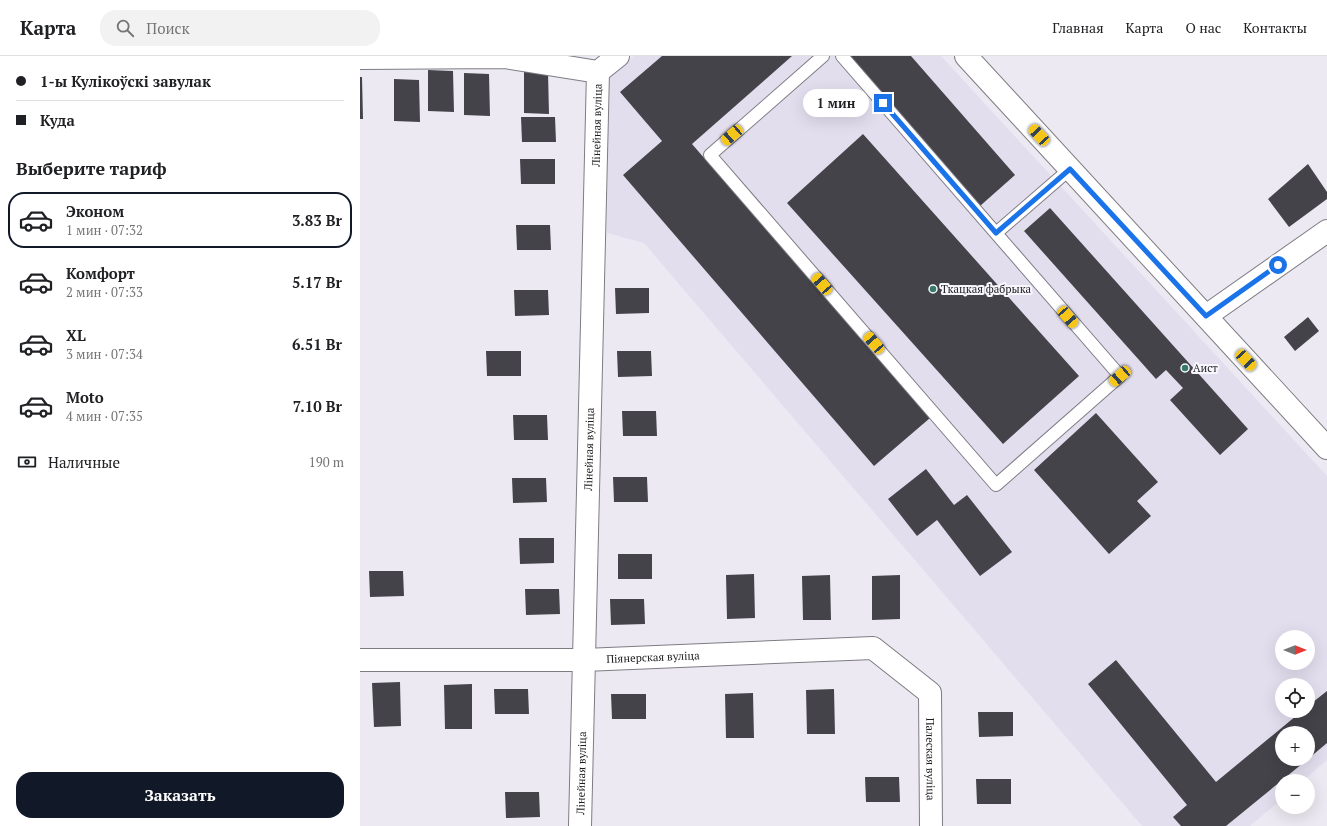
<!DOCTYPE html>
<html lang="ru">
<meta charset="utf-8">
<style>
body{margin:0;font-family:"PT Serif",serif;background:#f2f2f2;color:#202124;height:100vh;display:flex;flex-direction:column;font-size:15px;white-space:nowrap}
*{box-sizing:border-box;margin:0}
p{font-size:13px;color:#757577}
.icon{flex:none;width:22px;height:22px;fill:none;stroke:currentColor;stroke-width:2;stroke-linecap:round;stroke-linejoin:round}
.map{position:relative;flex:1;overflow:hidden}
.drawer{display:flex;flex-direction:column;background:#fff;width:360px}
.drawer>*{flex:none}
.top-card{display:grid;align-content:center;height:88px;padding:0 16px;background:#fff}
.needle{width:26px;rotate:90deg}
.tools{position:absolute;left:915px;top:574px;display:grid;gap:8px}
.tools a{display:grid;place-items:center;width:40px;height:40px;border-radius:50%;background:#fff;box-shadow:0 4px 16px #0002;font-size:20px}
.end{position:absolute;width:18px;height:18px;margin:-9px;border:5px solid #1a73e8;background:#fff;box-shadow:0 0 0 2px #fff}
.from{border-radius:50%}
.bubble{position:absolute;height:28px;border-radius:14px;background:#fff;box-shadow:0 4px 16px #0002;font-size:13px;font-weight:700;line-height:28px;text-align:center}
.car{position:absolute;width:12px;height:24px;margin:-12px -6px;border-radius:5px;box-shadow:0 0 3px 1px #0007;background:linear-gradient(#f5c518 24%,#345 0 40%,#f5c518 0 76%,#345 0 86%,#f5c518 0)}
.top-card b{display:flex;align-items:center;gap:14px;height:38px;font-size:15px}
.top-card b+b{border-top:1px solid #e0e0e0}
.top-card i{width:10px;height:10px;background:#202124}
ul{padding:0;list-style:none}
li{display:flex;align-items:center;gap:12px;height:56px;margin:0 8px 6px;padding:0 8px;border:2px solid transparent;border-radius:16px}
li div{flex:1}
li b{display:block;font-size:15px}
li em{font-style:normal;font-weight:700}
li.on{border-color:#111827}
li>.icon{width:36px;height:36px;stroke-width:1.5}
h2{padding:0 16px;font-size:18px;line-height:48px}
.pay{display:flex;align-items:center;gap:10px;height:44px;padding:0 16px;font-size:15px}
.pay p{margin-inline-start:auto}
.cta{display:flex;gap:8px;margin-top:auto;padding:8px 16px}
.cta a{flex:1;height:46px;border-radius:16px;background:#111827;color:#fff;font-size:16px;font-weight:700;line-height:46px;text-align:center}
header{display:flex;align-items:center;gap:24px;box-sizing:border-box;height:56px;padding:0 20px;background:#fff;border-bottom:1px solid #e0e0e0}
header strong{font-size:19px}
nav{display:flex;gap:22px;margin-inline-start:auto;font-size:14px}
.search{width:280px;height:36px;background:#f2f2f2;display:flex;align-items:center;gap:10px;box-sizing:border-box;padding:0 14px;border-radius:16px;color:#757577;font-size:15px}
main{display:flex;flex:1;min-height:0}
.map>svg:first-child{display:block}
.built{fill:#e3deee;fill-rule:evenodd}
.building{fill:#45434a}
.lines{fill:none;stroke-linecap:round;stroke-linejoin:round}
.lane-casing{stroke:#7e7c83;stroke-width:14}
.street-casing{stroke:#7e7c83;stroke-width:24}
.secondary-casing{stroke:#7e7c83;stroke-width:24}
.lane{stroke:#fff;stroke-width:12}
.street{stroke:#fff;stroke-width:22}
.secondary{stroke:#fff;stroke-width:22}
.route{stroke:#1a73e8;stroke-width:5}
.poi-dot{fill:#377a6c;stroke:#f9f7fe;stroke-width:1.5}
.labels{text-anchor:middle;stroke-width:4;stroke-linejoin:round;paint-order:stroke}
.street-label{font-size:11px;fill:#1c1c1f;stroke:#f9f7fe}
.poi-label{font-size:11px;fill:#1c1c1f;stroke:#f9f7fe;text-anchor:start}
</style>
<header>
<strong>Карта</strong>
<div class="search"><svg class="icon" aria-label="search" viewBox="0 0 24 24"><circle cx="10" cy="10" r="6"/><path d="M15 15l6 6"/></svg>Поиск</div>
<nav><a>Главная</a><a>Карта</a><a>О нас</a><a>Контакты</a></nav>
</header>
<main>
<section class="drawer">
<div class="top-card">
<b><i class="from"></i>1-ы Кулікоўскі завулак</b>
<b><i></i>Куда</b>
</div>
<h2>Выберите тариф</h2>
<ul>
<li class="on"><svg class="icon" aria-label="car" viewBox="0 0 24 24"><path d="M5 17H2v-5l4-1 3-4h7l3 4 3 1v5h-3M9 17h6M6 11h13"/><circle cx="7" cy="17" r="2"/><circle cx="17" cy="17" r="2"/></svg><div><b>Эконом</b><p>1 мин · 07:32</p></div><em>3.83 Br</em></li>
<li><svg class="icon" aria-label="car" viewBox="0 0 24 24"><path d="M5 17H2v-5l4-1 3-4h7l3 4 3 1v5h-3M9 17h6M6 11h13"/><circle cx="7" cy="17" r="2"/><circle cx="17" cy="17" r="2"/></svg><div><b>Комфорт</b><p>2 мин · 07:33</p></div><em>5.17 Br</em></li>
<li><svg class="icon" aria-label="car" viewBox="0 0 24 24"><path d="M5 17H2v-5l4-1 3-4h7l3 4 3 1v5h-3M9 17h6M6 11h13"/><circle cx="7" cy="17" r="2"/><circle cx="17" cy="17" r="2"/></svg><div><b>XL</b><p>3 мин · 07:34</p></div><em>6.51 Br</em></li>
<li><svg class="icon" aria-label="car" viewBox="0 0 24 24"><path d="M5 17H2v-5l4-1 3-4h7l3 4 3 1v5h-3M9 17h6M6 11h13"/><circle cx="7" cy="17" r="2"/><circle cx="17" cy="17" r="2"/></svg><div><b>Moto</b><p>4 мин · 07:35</p></div><em>7.10 Br</em></li>
</ul>
<div class="pay"><svg class="icon" aria-label="cash" viewBox="0 0 24 24"><path d="M3 7h18v10H3z"/><circle cx="12" cy="12" r="2"/></svg>Наличные<p>190 m</p></div>
<div class="cta"><a>Заказать</a></div>
</section>
<div class="map">
<svg width="967" height="770" viewBox="0 0 967 770">
<rect width="100%" height="100%" fill="#ece9f2"/>
<path class="built" d="M274,0H581L967,420V704L943,725H922V743L890,770H782L284,187L247,177L248,21ZM922,581H948V607H922ZM922,629H948V655H922ZM922,677H948V703H922Z"/>
<path class="building" d="M302,0H432L332,88L570,362L514,410L263,119L302,85L260,36Z
M490,0H551L655,119L620,150Z
M68,14L93,15L94,56L68,55Z
M164,15L188,16L189,58L164,57Z
M104,17L129,18L130,60L104,59Z
M0,21H2L3,63H0Z
M34,23L59,24L60,66L34,65Z
M161,61H195L196,86H162Z
M503,78L719,320L643,388L427,147Z
M160,103H195V128H161Z
M948,108L967,136V143L929,171L908,143Z
M690,152L888,373L860,399L810,344L823,332L806,314L796,323L664,175Z
M156,169H190L191,194H157Z
M255,232H289V257L256,258Z
M154,234H188L189,259L155,260Z
M948,261L959,275L935,295L924,281Z
M126,295H161V320H127Z
M257,295H291L292,320L258,321Z
M262,355H296L297,380H263Z
M736,357L798,426L777,445L791,460L749,498L674,414Z
M153,359H187L188,384H154Z
M566,413L594,449L607,439L652,496L620,520L577,464L557,480L528,443Z
M253,421H287L288,446H254Z
M152,422H186L187,446L153,447Z
M159,482H194V507L160,508Z
M258,498H292V523H258Z
M9,515H43L44,540L10,541Z
M394,518L395,562L367,563L366,519Z
M470,519L471,564H443L442,520Z
M540,519V563L512,564V520Z
M165,533H199L200,558L166,559Z
M250,543H284L285,568L251,569Z
M756,604L856,726L942,655H948V650L967,635V687L948,703V677H922V703H948L866,770H821L813,761L827,749L728,628Z
M40,626L41,670L14,671L12,627Z
M112,628V673H85L84,629Z
M134,633H168L169,658H135Z
M474,633L475,678H447L446,634Z
M393,637L394,682H366L365,638Z
M251,638H286V663H252Z
M618,656H653V680L619,681Z
M505,721H539L540,746H506Z
M616,723H651V748H617Z
M145,736H179L180,761L146,762Z"/>
<g class="lines">
<defs>
<path id="lane" d="M463,0L350,99L636,429L760,320L482,0
M636,177L710,113"/>
<g id="street">
<path d="M0,2L144,1L238,16L258,0"/>
<path d="M846,260L967,175"/>
<path id="s1" d="M0,604H224L513,592L570,637L571,770"/>
<path id="s2" d="M220,770L238,16"/>
</g>
<path id="secondary" d="M606,0L967,392"/>
</defs>
<use href="#lane" class="lane-casing"/>
<use href="#street" class="street-casing"/>
<use href="#secondary" class="secondary-casing"/>
<use href="#lane" class="lane"/>
<use href="#street" class="street"/>
<use href="#secondary" class="secondary"/>
</g>
<g class="lines">
<path class="route" d="M523,47L636,177L710,113L846,260L918,209"/>
</g>
<g class="poi-dot">
<circle cx="573" cy="233" r="4"/>
<circle cx="825" cy="312" r="4"/>
</g>
<g class="labels">
<g class="street-label">
<text dy="4" stroke="none"><textPath href="#s2" startOffset="701">Лінейная вуліца</textPath></text>
<text dy="4" stroke="none"><textPath href="#s2" startOffset="377">Лінейная вуліца</textPath></text>
<text dy="4" stroke="none"><textPath href="#s1" startOffset="293">Піянерская вуліца</textPath></text>
<text dy="4" stroke="none"><textPath href="#s1" startOffset="652">Палеская вуліца</textPath></text>
<text dy="4" stroke="none"><textPath href="#s2" startOffset="53">Лінейная вуліца</textPath></text>
</g>
<g class="poi-label">
<text x="581" y="237">Ткацкая фабрыка</text>
<text x="833" y="316">Аист</text>
</g>
</g>
</svg>
<div class="tools">
<a><svg class="needle" viewBox="-14 -14 28 28"><path d="M0-13l5 13h-10z" fill="#e53935"/><path d="M0 13l5-13h-10z" fill="#757577"/></svg></a>
<a><svg class="icon" aria-label="locate" viewBox="0 0 24 24"><circle cx="12" cy="12" r="6"/><path d="M12 2v4M12 18v4M2 12h4M18 12h4"/></svg></a>
<a>+</a>
<a>−</a>
</div>
<i class="end from" style="left:918px;top:209px"></i>
<i class="end" style="left:523px;top:47px"></i>
<div class="bubble" style="left:443px;top:33px;width:66px">1 мин</div>
<i class="car" style="left:372px;top:79px;rotate:229deg"></i>
<i class="car" style="left:679px;top:79px;rotate:317deg"></i>
<i class="car" style="left:462px;top:228px;rotate:319deg"></i>
<i class="car" style="left:708px;top:261px;rotate:139deg"></i>
<i class="car" style="left:514px;top:287px;rotate:319deg"></i>
<i class="car" style="left:886px;top:304px;rotate:137deg"></i>
<i class="car" style="left:760px;top:320px;rotate:229deg"></i>
</div>
</main>
